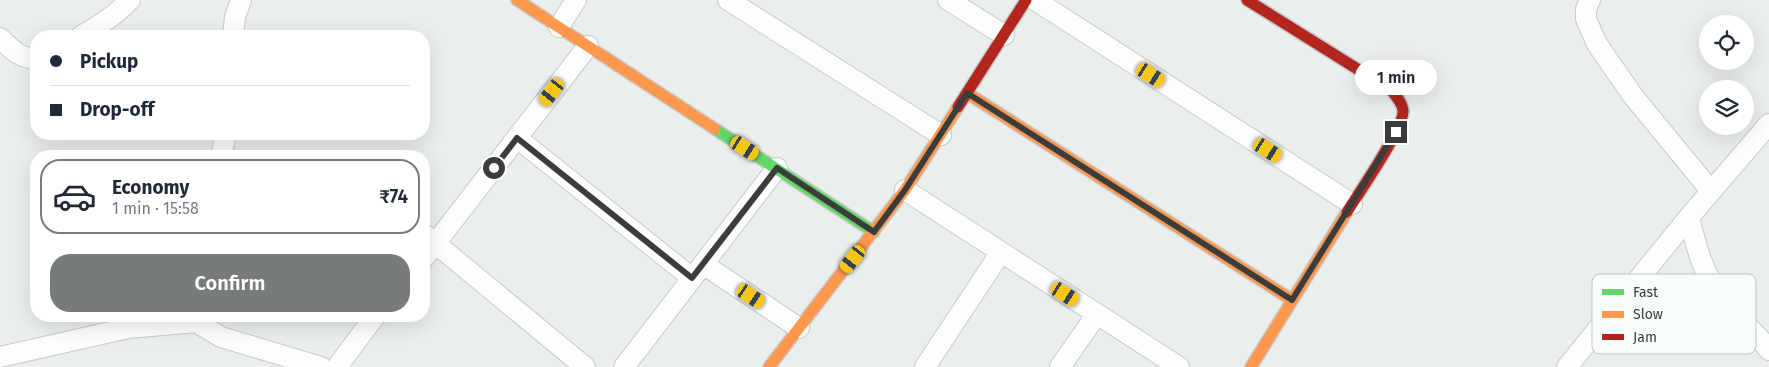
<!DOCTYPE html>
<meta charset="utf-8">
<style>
body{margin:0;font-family:"Fira Sans",sans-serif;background:#f6f6f7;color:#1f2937;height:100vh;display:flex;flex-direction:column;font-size:19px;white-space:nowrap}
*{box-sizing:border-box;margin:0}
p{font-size:16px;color:#747a83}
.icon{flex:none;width:28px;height:28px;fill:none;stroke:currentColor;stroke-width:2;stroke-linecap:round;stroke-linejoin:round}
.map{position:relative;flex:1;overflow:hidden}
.details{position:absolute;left:30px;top:150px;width:400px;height:172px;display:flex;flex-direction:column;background:#fff;border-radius:20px;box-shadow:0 5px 20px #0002}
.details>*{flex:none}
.hud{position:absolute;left:30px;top:30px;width:400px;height:110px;border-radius:20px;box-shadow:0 5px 20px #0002;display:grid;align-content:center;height:110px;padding:0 20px;background:#fff}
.tools{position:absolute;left:1699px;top:15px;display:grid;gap:10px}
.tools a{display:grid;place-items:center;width:55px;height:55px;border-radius:50%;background:#fff;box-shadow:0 5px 20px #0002;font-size:25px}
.end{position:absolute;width:22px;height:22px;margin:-11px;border:6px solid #3b3d3d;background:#fff;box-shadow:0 0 0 2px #fff}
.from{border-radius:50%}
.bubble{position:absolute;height:35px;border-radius:18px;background:#fff;box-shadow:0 5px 20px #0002;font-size:16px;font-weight:600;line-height:35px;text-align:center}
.car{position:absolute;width:15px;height:30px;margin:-15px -8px;border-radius:6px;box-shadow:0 0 4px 1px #0007;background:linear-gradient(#f5c518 24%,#345 0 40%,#f5c518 0 76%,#345 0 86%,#f5c518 0)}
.hud b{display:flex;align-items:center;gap:18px;height:48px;font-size:19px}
.hud b+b{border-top:1px solid #e0e1e3}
.hud i{width:12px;height:12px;background:#1f2937}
ul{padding:9px 0 0;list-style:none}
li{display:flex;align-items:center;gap:15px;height:75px;margin:0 10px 8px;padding:0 10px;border:2px solid #e0e1e3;border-radius:20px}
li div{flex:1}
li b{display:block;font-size:19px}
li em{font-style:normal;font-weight:600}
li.on{border-color:#787b7b}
li>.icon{width:45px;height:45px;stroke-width:1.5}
.action{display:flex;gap:10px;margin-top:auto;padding:10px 20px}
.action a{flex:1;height:58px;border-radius:20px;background:#787b7b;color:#fff;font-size:20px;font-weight:600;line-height:58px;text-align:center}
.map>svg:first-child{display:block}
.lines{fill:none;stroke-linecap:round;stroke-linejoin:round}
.street-casing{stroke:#c8caca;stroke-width:22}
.fast-casing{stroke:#c8caca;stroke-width:14}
.slow-casing{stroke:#c8caca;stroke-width:14}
.jam-casing{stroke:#c8caca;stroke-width:14}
.street{stroke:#fcfdfc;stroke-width:20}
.fast{stroke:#63d668;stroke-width:11}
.slow{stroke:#ff974d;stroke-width:11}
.jam{stroke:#b3261e;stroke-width:11}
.route{stroke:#3b3d3d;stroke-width:6}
.key{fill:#f7fdfd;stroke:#bfc3c3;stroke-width:1}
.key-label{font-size:14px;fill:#3b3d3d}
</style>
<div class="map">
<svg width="1769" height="367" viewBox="0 0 1769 367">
<rect width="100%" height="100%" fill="#eaefee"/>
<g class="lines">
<defs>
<path id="street" d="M728,0L941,135
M948,0L1004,35
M1035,0L1352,204
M1590,0L1586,9V19L1597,44L1633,96L1711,191
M559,27L576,0
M81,36C99,26 116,15 130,0
M233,36L235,17L241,0
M0,38C10,48 21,60 36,58
M517,138L692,278
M221,156L226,134
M905,190L1179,367
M1689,217C1696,245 1702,272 1720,295C1734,315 1754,330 1769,350
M424,234L585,367
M424,258L588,46
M703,264L799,328
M196,316V322L221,337L321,367
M0,357L128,328L196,322
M337,367L375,316
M624,367L777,168
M925,367L1001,252
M1060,367L1097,314
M1567,367L1689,217L1769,124"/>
<path id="fast" d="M715,129L874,232"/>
<path id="slow" d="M517,0L715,129
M967,93L1292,300
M769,367L905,190L958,107
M1251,367L1347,212"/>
<path id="jam" d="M1247,0L1391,90C1396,96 1402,102 1403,110C1405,127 1358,194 1347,212
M958,107L1026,0"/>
</defs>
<use href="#street" class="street-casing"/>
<use href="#fast" class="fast-casing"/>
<use href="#slow" class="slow-casing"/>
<use href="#jam" class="jam-casing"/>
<use href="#street" class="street"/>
<use href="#fast" class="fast"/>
<use href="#slow" class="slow"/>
<use href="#jam" class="jam"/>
</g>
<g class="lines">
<path class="route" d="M494,168L517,138L692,278L777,168L874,232L905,190L967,93L1292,300L1396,132"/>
</g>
<rect x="1592" y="274" width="164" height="80" rx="8" class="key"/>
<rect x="1602" y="289" width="22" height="6" fill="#63d668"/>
<rect x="1602" y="311" width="22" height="7" fill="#ff974d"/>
<rect x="1602" y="334" width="22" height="6" fill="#b3261e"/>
<g class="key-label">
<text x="1633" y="297">Fast</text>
<text x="1633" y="319">Slow</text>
<text x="1633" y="342">Jam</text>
</g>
</svg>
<div class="tools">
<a><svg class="icon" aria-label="locate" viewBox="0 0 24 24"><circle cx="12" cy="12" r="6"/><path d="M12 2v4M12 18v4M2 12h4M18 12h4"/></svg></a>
<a><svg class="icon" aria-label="layers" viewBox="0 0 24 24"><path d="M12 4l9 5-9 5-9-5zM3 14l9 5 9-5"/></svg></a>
</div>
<i class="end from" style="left:494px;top:168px"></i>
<i class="end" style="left:1396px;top:132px"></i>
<div class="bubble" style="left:1355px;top:60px;width:82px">1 min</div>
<i class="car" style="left:1151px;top:75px;rotate:123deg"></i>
<i class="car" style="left:552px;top:92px;rotate:217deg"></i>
<i class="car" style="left:745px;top:148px;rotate:123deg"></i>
<i class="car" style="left:1268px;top:150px;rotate:123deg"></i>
<i class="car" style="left:853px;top:259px;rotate:218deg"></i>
<i class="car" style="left:1065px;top:294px;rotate:123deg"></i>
<i class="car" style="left:751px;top:296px;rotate:124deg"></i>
<div class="hud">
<b><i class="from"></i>Pickup</b>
<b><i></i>Drop-off</b>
</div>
<section class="details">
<ul>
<li class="on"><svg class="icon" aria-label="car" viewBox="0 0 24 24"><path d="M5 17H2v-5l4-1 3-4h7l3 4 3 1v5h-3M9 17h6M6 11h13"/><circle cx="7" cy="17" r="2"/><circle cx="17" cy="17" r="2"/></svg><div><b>Economy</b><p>1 min · 15:58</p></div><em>₹74</em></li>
</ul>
<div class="action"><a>Confirm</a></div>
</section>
</div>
